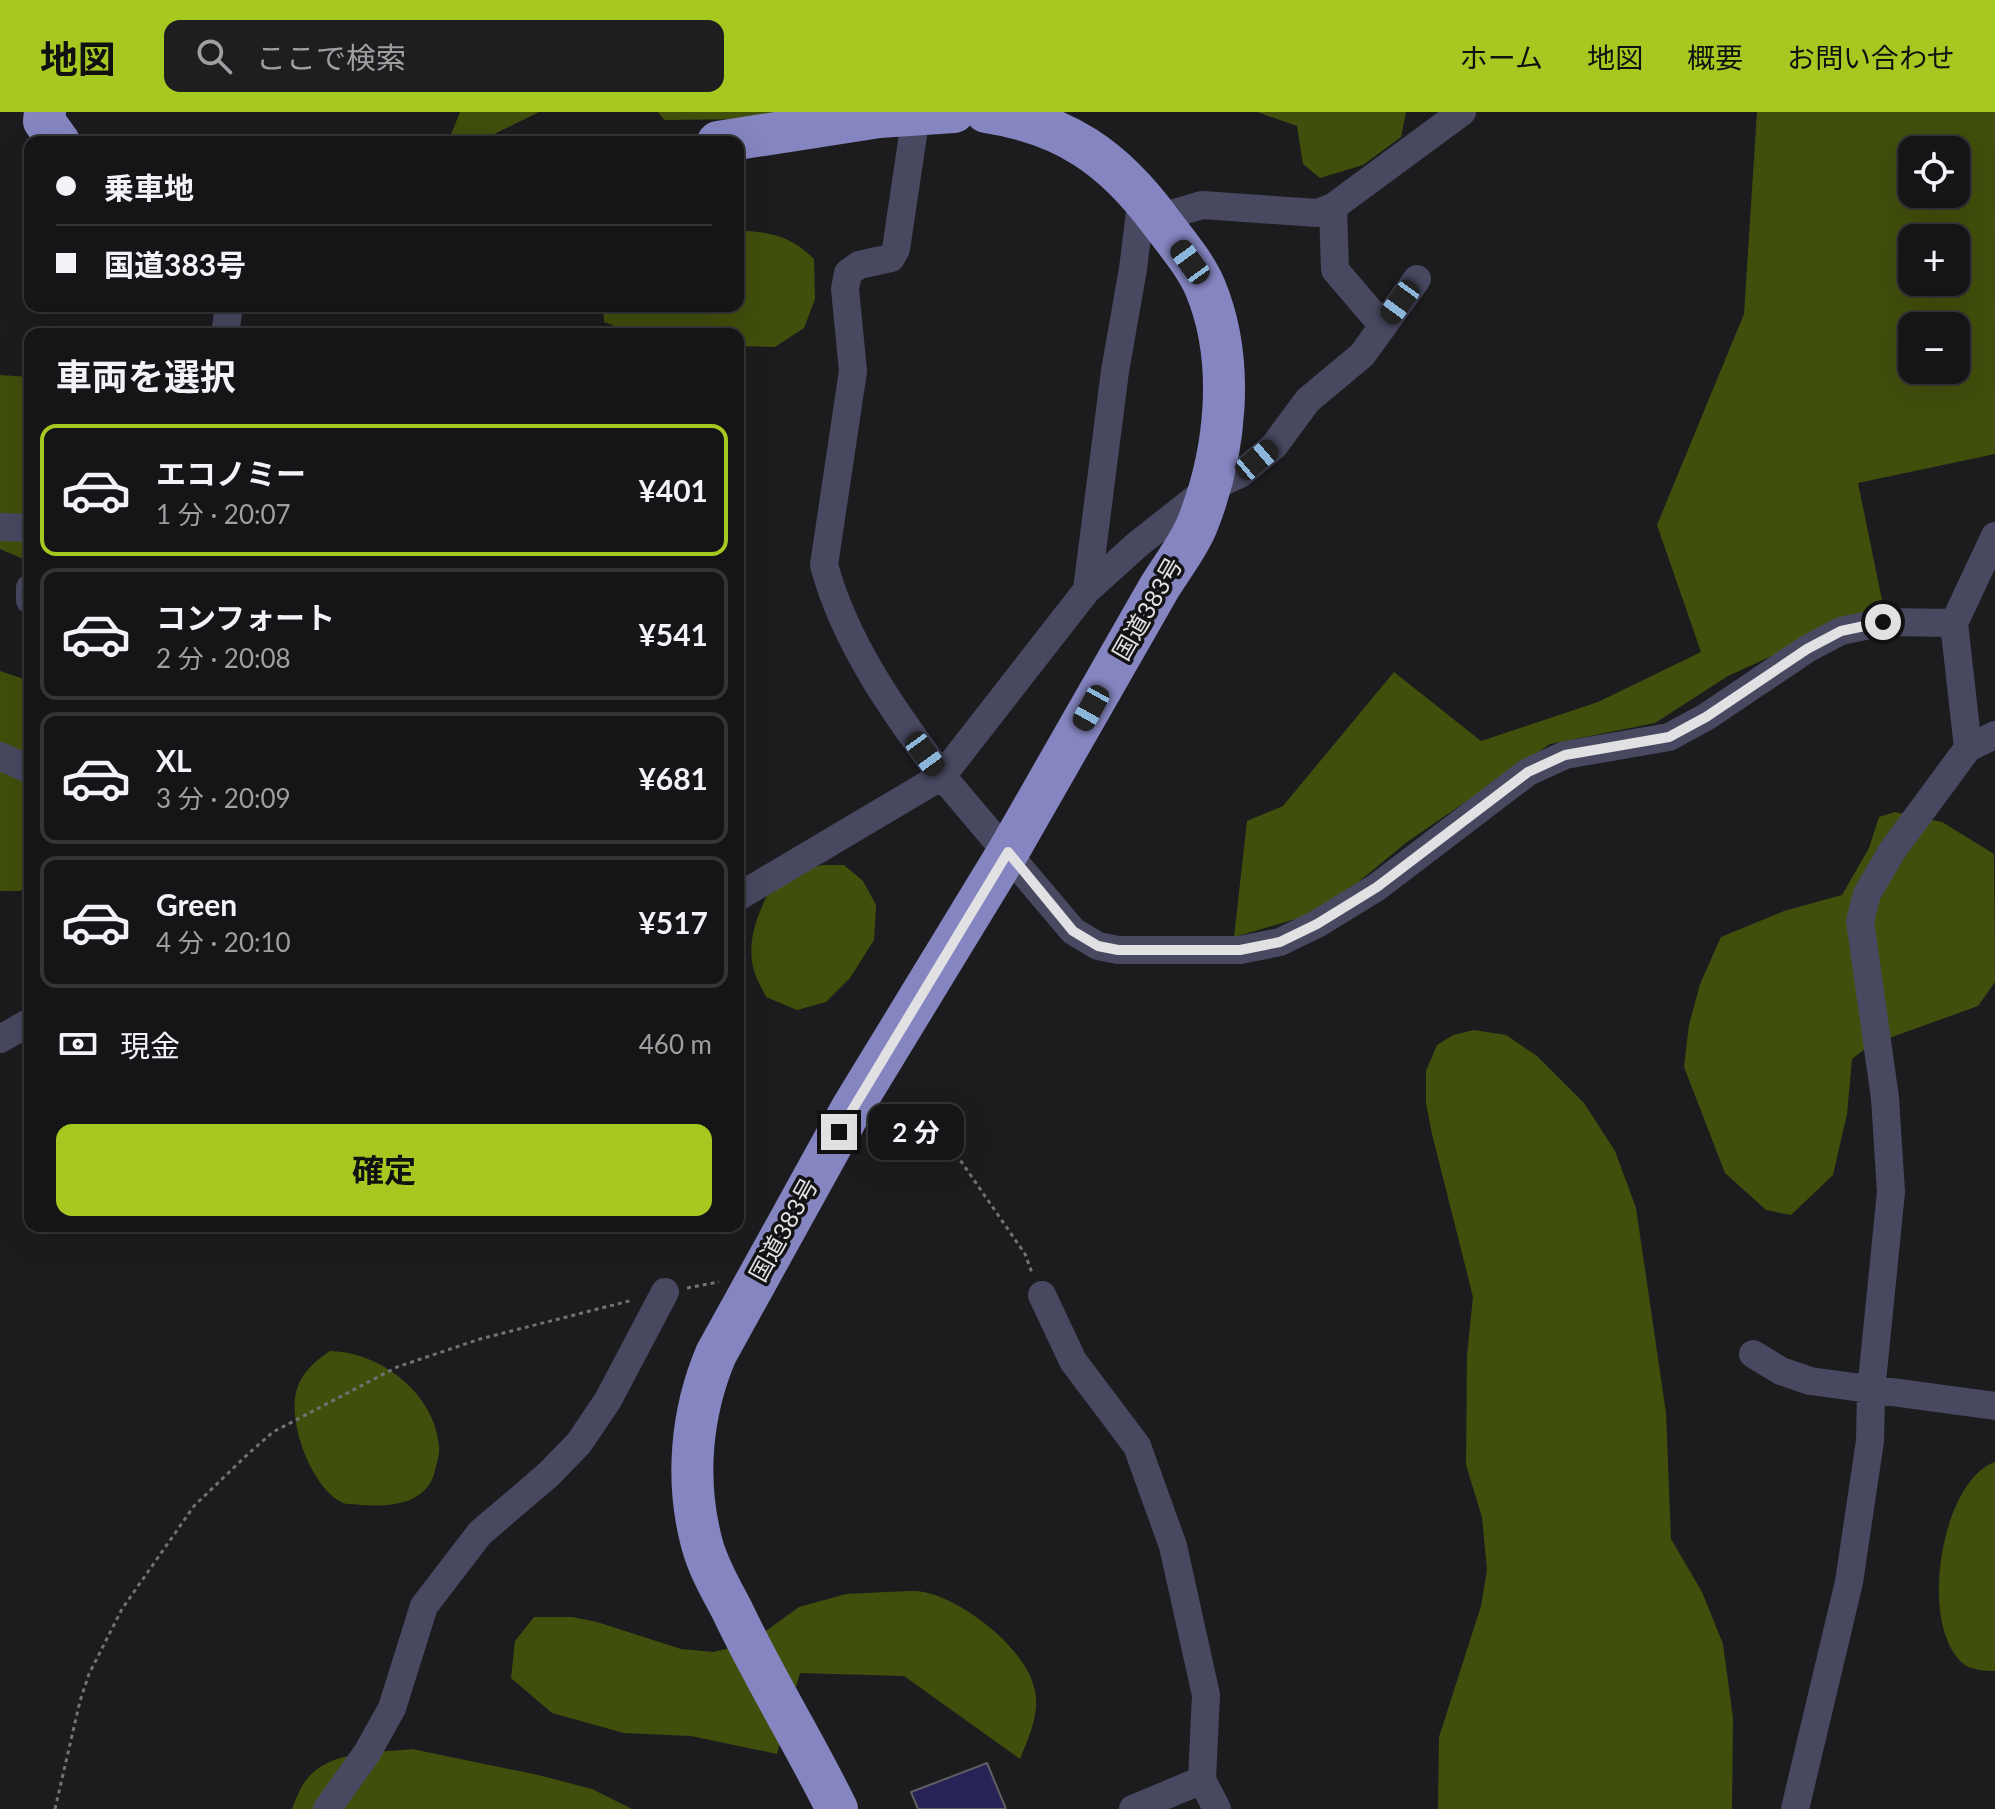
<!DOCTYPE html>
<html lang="ja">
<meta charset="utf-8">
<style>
body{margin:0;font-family:Lato,"Noto Sans JP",sans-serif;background:#1e1e20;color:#f1f3f6;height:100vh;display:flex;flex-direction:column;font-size:30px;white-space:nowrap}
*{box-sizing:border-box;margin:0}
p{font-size:26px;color:#9d9fa1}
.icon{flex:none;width:44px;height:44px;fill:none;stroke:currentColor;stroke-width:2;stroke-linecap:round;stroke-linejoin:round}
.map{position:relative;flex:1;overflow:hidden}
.details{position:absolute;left:24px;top:216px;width:720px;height:904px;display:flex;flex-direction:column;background:#151517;border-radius:16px;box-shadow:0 8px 32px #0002,0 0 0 2px #343436}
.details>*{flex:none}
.hud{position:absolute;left:24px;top:24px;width:720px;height:176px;border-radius:16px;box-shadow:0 8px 32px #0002,0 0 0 2px #343436;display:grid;align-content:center;height:176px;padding:0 32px;background:#151517}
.fabs{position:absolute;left:1898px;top:24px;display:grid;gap:16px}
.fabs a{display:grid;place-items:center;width:72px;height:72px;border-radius:16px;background:#151517;box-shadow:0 8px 32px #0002,0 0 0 2px #343436;font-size:40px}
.end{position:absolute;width:36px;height:36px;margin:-18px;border:10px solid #e1e1e3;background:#111;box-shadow:0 0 0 4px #111}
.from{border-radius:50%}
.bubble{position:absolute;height:56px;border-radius:16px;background:#151517;box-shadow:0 8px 32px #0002,0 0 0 2px #343436;font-size:26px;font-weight:700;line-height:56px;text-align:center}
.car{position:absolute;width:24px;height:48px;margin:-24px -12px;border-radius:10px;box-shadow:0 0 6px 2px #0007;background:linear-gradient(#222 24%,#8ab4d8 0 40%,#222 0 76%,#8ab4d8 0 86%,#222 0)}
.hud b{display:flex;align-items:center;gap:28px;height:76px;font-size:30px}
.hud b+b{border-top:2px solid #343436}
.hud i{width:20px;height:20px;background:#f1f3f6}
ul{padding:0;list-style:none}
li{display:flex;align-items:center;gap:24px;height:132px;margin:0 16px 12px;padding:0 16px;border:4px solid #343436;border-radius:16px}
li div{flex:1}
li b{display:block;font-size:30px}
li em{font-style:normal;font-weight:700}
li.current{border-color:#a6c821}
li>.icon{width:72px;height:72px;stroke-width:1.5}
h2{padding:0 32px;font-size:36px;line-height:96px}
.pay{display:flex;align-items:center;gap:20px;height:88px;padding:0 32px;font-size:30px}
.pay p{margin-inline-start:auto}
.primary-button{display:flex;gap:16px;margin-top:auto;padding:16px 32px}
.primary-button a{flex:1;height:92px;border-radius:16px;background:#a6c821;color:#111;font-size:32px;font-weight:700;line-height:92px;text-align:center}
header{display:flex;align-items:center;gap:48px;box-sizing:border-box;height:112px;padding:0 40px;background:#a6c821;color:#111}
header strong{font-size:38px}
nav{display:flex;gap:44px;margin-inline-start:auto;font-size:28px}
.search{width:560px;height:72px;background:#1e1e20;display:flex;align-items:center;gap:20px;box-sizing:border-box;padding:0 28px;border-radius:16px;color:#9d9fa1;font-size:30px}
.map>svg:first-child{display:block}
.forest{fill:#414f0c;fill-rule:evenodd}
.building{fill:#272356;stroke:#606064;stroke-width:2}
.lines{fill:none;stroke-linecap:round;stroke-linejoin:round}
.path{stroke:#727274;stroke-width:3;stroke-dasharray:4 4;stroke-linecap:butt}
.minor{stroke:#484961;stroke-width:28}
.highway{stroke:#8585c1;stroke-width:42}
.route{stroke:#e1e1e3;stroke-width:10}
.labels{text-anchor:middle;stroke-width:7;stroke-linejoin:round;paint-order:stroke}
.street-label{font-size:24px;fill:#e1e1e3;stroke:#131316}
</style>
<header>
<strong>地図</strong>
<div class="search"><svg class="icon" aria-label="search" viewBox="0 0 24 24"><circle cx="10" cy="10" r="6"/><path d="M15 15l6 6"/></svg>ここで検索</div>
<nav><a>ホーム</a><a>地図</a><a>概要</a><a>お問い合わせ</a></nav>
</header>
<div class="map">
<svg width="1995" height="1697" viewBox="0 0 1995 1697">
<rect width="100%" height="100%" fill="#1c1c1f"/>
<path class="forest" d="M460,0H539L478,30H448Z
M658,0H789L746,7L664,8Z
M1257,0H1406L1401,25L1363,53L1320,66L1303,52L1297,14Z
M1757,0H1995V342L1858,371L1883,493L1728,564L1655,611L1550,632L1407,730L1323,799L1234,825L1247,709L1283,694L1394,560L1481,629L1598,590L1701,540L1657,413L1744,202ZM1912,38H1956V82H1912ZM1912,126H1956V170H1912ZM1912,214H1956V258H1912Z
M738,119C770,119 791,124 814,147L815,187L804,216L775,235L740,234L738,222C693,222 646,228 604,210L603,194H738Z
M0,263L30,265V446H21L0,437Z
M0,559L30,569V774L20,779H0Z
M1895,700L1942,710L1994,742L1995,870L1978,894L1870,933L1852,947L1847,1002L1833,1063L1791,1103L1766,1098L1725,1061L1684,955L1689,913L1700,872L1721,825L1784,799L1842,783L1869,736L1879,705Z
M823,753H844L863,769L876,793L874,828L850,866L826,890L797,898L766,885C762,876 755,865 753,855C746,822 762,793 777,764Z
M1474,918L1506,923L1537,944L1584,991L1615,1039L1636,1096L1666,1301L1671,1427L1702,1480L1723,1532L1733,1606L1732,1697H1438L1439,1625L1481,1494L1487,1458L1482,1405L1466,1353L1467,1243L1473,1185L1432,1022L1426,991V959L1437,933L1453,923Z
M330,1239C381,1240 435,1282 439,1334C440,1342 437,1350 435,1358C428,1392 391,1395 361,1393C357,1392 348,1393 343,1391C311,1377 285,1305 298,1274C304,1258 317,1248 330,1239Z
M1995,1350V1559C1986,1559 1972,1558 1965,1553C1917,1518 1940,1369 1995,1350Z
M886,1480C898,1480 912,1478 924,1480C963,1488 1024,1535 1034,1575C1041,1600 1029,1624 1020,1647L904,1564L800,1561L777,1642L691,1624L624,1621L552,1601L511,1566L515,1529L534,1505H572L597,1510L681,1537L713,1540L748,1532L799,1495L846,1482Z
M412,1637L538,1663L592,1677L632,1697H292C295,1689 298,1681 302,1674C324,1637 376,1641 412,1637Z"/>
<path class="building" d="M987,1651L1006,1697H918L911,1680Z"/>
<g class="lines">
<path class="path" d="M956,1042L1025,1142L1032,1161
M687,1176L719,1170
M55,1697L80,1589L89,1562L122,1497L194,1394L248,1342L273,1320L397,1255L480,1227L633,1188"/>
<path class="minor" d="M916,3L896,137L891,146L859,153L848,161L845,177L853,259L824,453C845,531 894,600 942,664L1087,478L1138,432L1209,376L1240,362L1274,334L1308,288L1362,243L1417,167
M1333,95L1335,158L1383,214
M1158,106L1202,93L1317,101L1333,95L1462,0
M225,222L229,194
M0,415L30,416
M30,476V488
M1087,478L1115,259L1133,157L1142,84
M1968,636L1954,511L1995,424
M0,644L30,658
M738,785L942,664L1073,819L1098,834L1118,838H1240L1280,830L1317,812L1377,775L1528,660L1565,643L1669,625L1706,605L1807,537L1841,519L1883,510L1954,511
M0,927L30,910
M1042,1183L1073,1249L1137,1334L1173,1434L1206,1583L1202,1668L1217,1697
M1753,1242L1781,1259L1810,1269L1995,1294
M327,1697L367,1641L392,1596L424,1494L480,1421L549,1362L579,1331L608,1288L665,1180
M1133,1697L1202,1668
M1795,1697L1849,1470L1870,1329L1871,1279L1891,1080L1885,986L1860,809L1867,782L1892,739L1968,636L1995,623"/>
<path class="highway" d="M45,0L44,9L59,30
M718,30L879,5L954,0
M837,1697C804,1630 764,1566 732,1498C721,1477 708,1455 702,1432C685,1369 691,1301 716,1242L852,996L1008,740L1159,476C1171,456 1188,435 1197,413C1226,341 1236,249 1205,175C1195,152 1176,130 1161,110C1114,46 1065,12 986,0"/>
</g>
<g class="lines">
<path class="route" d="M839,1020L1008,740L1073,819L1098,834L1118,838H1240L1280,830L1317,812L1377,775L1528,660L1565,643L1669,625L1706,605L1807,537L1841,519L1883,510"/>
</g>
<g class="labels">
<g class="street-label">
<text transform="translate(1148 497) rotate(-60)" y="8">国道383号</text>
<text transform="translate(784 1118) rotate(-61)" y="8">国道383号</text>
</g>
</g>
</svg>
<div class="fabs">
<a><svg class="icon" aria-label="locate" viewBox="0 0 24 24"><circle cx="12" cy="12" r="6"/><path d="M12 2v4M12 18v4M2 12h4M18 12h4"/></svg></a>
<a>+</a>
<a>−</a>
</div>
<i class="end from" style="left:1883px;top:510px"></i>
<i class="end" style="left:839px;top:1020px"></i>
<div class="bubble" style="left:868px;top:992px;width:96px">2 分</div>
<i class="car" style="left:1190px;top:150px;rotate:324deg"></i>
<i class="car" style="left:1400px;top:190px;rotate:216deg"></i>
<i class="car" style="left:1257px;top:348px;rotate:50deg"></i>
<i class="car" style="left:1091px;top:596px;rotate:209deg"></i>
<i class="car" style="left:925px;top:642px;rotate:144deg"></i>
<div class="hud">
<b><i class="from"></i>乗車地</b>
<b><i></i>国道383号</b>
</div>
<section class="details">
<h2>車両を選択</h2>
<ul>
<li class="current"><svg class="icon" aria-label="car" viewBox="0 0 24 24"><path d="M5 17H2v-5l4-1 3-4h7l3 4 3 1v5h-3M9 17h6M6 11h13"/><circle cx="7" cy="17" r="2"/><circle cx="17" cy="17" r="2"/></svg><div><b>エコノミー</b><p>1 分 · 20:07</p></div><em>¥401</em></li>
<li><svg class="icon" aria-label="car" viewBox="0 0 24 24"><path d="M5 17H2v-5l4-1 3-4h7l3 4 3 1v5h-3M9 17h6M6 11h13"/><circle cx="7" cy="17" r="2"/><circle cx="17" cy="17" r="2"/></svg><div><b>コンフォート</b><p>2 分 · 20:08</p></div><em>¥541</em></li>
<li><svg class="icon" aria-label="car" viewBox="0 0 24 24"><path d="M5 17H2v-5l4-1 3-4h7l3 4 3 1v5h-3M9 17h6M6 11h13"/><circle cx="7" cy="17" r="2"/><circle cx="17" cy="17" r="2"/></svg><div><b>XL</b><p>3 分 · 20:09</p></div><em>¥681</em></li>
<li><svg class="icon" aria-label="car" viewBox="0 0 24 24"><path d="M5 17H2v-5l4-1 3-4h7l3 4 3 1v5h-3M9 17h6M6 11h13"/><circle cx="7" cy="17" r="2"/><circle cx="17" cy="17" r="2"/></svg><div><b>Green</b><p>4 分 · 20:10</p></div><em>¥517</em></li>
</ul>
<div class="pay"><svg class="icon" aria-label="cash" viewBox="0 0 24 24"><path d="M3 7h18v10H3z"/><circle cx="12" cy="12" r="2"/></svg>現金<p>460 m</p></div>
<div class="primary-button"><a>確定</a></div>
</section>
</div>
